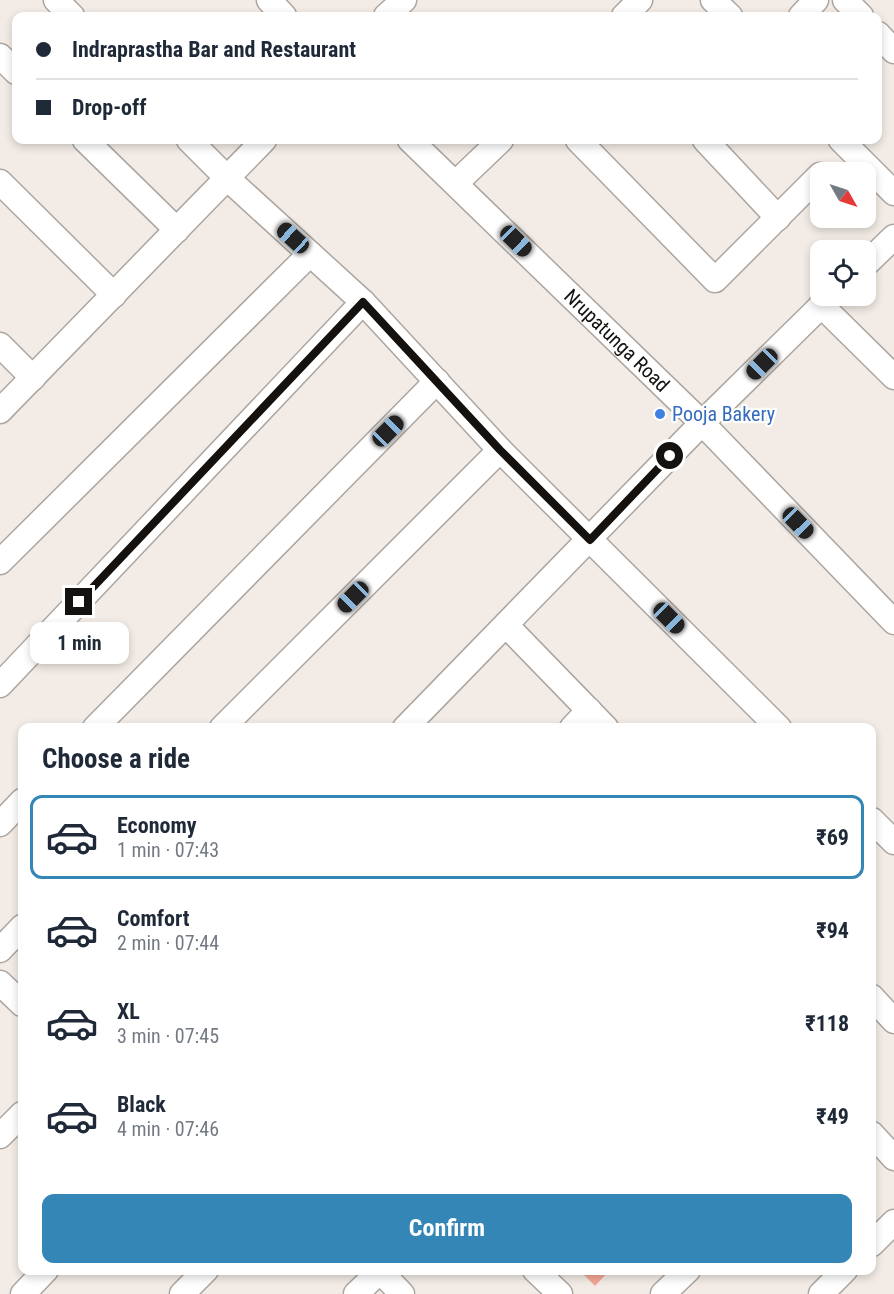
<!DOCTYPE html>
<meta charset="utf-8">
<style>
body{margin:0;font-family:"Roboto Condensed",sans-serif;background:#f2f2f3;color:#1f2937;height:100vh;display:flex;flex-direction:column;font-size:22px;white-space:nowrap}
*{box-sizing:border-box;margin:0}
p{font-size:20px;color:#747a83}
.icon{flex:none;width:33px;height:33px;fill:none;stroke:currentColor;stroke-width:2;stroke-linecap:round;stroke-linejoin:round}
.map{position:relative;flex:1;overflow:hidden}
.side{position:absolute;left:18px;top:723px;width:858px;height:552px;display:flex;flex-direction:column;background:#fff;border-radius:12px;box-shadow:0 3px 9px #0003}
.side>*{flex:none}
.top-card{position:absolute;left:12px;top:12px;width:870px;height:132px;border-radius:12px;box-shadow:0 3px 9px #0003;display:grid;align-content:center;height:132px;padding:0 24px;background:#fff}
.needle{width:39px;rotate:129deg}
.fabs{position:absolute;left:810px;top:162px;display:grid;gap:12px}
.fabs a{display:grid;place-items:center;width:66px;height:66px;border-radius:12px;background:#fff;box-shadow:0 3px 9px #0003;font-size:30px}
.end{position:absolute;width:27px;height:27px;margin:-14px;border:8px solid #14110f;background:#fff;box-shadow:0 0 0 3px #fff}
.from{border-radius:50%}
.bubble{position:absolute;height:42px;border-radius:12px;background:#fff;box-shadow:0 3px 9px #0003;font-size:20px;font-weight:700;line-height:42px;text-align:center}
.car{position:absolute;width:18px;height:36px;margin:-18px -9px;border-radius:8px;box-shadow:0 0 4px 2px #0007;background:linear-gradient(#222 24%,#8ab4d8 0 40%,#222 0 76%,#8ab4d8 0 86%,#222 0)}
.top-card b{display:flex;align-items:center;gap:21px;height:57px;font-size:22px}
.top-card b+b{border-top:2px solid #e0e1e3}
.top-card i{width:15px;height:15px;background:#1f2937}
ul{padding:0;list-style:none}
li{display:flex;align-items:center;gap:18px;height:84px;margin:0 12px 9px;padding:0 12px;border:3px solid transparent;border-radius:12px}
li div{flex:1}
li b{display:block;font-size:22px}
li em{font-style:normal;font-weight:700}
li.selected{border-color:#3386b6}
li>.icon{width:54px;height:54px;stroke-width:1.5}
h2{padding:0 24px;font-size:27px;line-height:72px}
.cta{display:flex;gap:12px;margin-top:auto;padding:12px 24px}
.cta a{flex:1;height:69px;border-radius:12px;background:#3386b6;color:#fff;font-size:24px;font-weight:700;line-height:69px;text-align:center}
.map>svg:first-child{display:block}
.building{fill:#f8a797}
.lines{fill:none;stroke-linecap:round;stroke-linejoin:round}
.minor-casing{stroke:#aca5a0;stroke-width:27}
.minor{stroke:#fff;stroke-width:24}
.route{stroke:#14110f;stroke-width:8}
.shop-dot{fill:#3f7fe0;stroke:#fff;stroke-width:2}
.labels{text-anchor:middle;stroke-width:4.5;stroke-linejoin:round;paint-order:stroke}
.street-label{font-size:20px;fill:#14110f;stroke:#fff}
.shop-label{font-size:20px;fill:#366cbe;stroke:#fff;text-anchor:start}
</style>
<div class="map">
<svg width="894" height="1294" viewBox="0 0 894 1294">
<rect width="100%" height="100%" fill="#f3ece6"/>
<path class="building" d="M579,1270H610L595,1286Z"/>
<g class="lines">
<defs>
<g id="minor">
<path d="M56,0L72,16"/>
<path d="M269,0L284,16"/>
<path d="M713,0L730,16"/>
<path d="M845,0L861,16"/>
<path d="M386,16L404,0"/>
<path d="M624,16L640,0"/>
<path d="M801,16L816,0"/>
<path d="M878,34L894,51"/>
<path d="M0,56L16,72"/>
<path d="M85,140L177,230"/>
<path d="M189,140L227,178L363,302L500,450L779,728"/>
<path id="s1" d="M410,140L702,423L894,622"/>
<path d="M578,140L715,280L820,175"/>
<path d="M705,140L778,218"/>
<path d="M841,140L894,193"/>
<path d="M0,182L114,295"/>
<path d="M457,182L501,140"/>
<path d="M866,264L894,237"/>
<path d="M821,305L894,377"/>
<path d="M0,345L33,378"/>
<path d="M0,411L264,140"/>
<path d="M0,562L310,254"/>
<path d="M506,625L606,728"/>
<path d="M0,685L363,302"/>
<path d="M95,728L437,381"/>
<path d="M222,728L500,450"/>
<path d="M405,728L702,423L831,296"/>
<path d="M572,728L589,710"/>
<path d="M872,820L894,842"/>
<path d="M0,824L22,801"/>
<path d="M0,950L22,927"/>
<path d="M0,983L22,1004"/>
<path d="M872,997L894,1021"/>
<path d="M872,1134L894,1158"/>
<path d="M0,1136L22,1114"/>
<path d="M872,1244L894,1222"/>
<path d="M379,1270L402,1294"/>
<path d="M535,1270L560,1294"/>
<path d="M23,1294L46,1270"/>
<path d="M182,1294L206,1270"/>
<path d="M356,1294L381,1270"/>
<path d="M663,1294L688,1270"/>
<path d="M821,1294L845,1270"/>
</g>
</defs>
<use href="#minor" class="minor-casing"/>
<use href="#minor" class="minor"/>
</g>
<g class="lines">
<path class="route" d="M79,602L363,302L500,450L590,540L670,456"/>
</g>
<circle class="shop-dot" cx="660" cy="414" r="6"/>
<g class="labels">
<g class="street-label">
<text dy="7" stroke="none"><textPath href="#s1" startOffset="288">Nrupatunga Road</textPath></text>
</g>
<g class="shop-label">
<text x="672" y="421">Pooja Bakery</text>
</g>
</g>
</svg>
<div class="fabs">
<a><svg class="needle" viewBox="-14 -14 28 28"><path d="M0-13l5 13h-10z" fill="#e53935"/><path d="M0 13l5-13h-10z" fill="#747a83"/></svg></a>
<a><svg class="icon" aria-label="locate" viewBox="0 0 24 24"><circle cx="12" cy="12" r="6"/><path d="M12 2v4M12 18v4M2 12h4M18 12h4"/></svg></a>
</div>
<i class="end from" style="left:670px;top:456px"></i>
<i class="end" style="left:79px;top:602px"></i>
<div class="bubble" style="left:30px;top:622px;width:99px">1 min</div>
<i class="car" style="left:293px;top:238px;rotate:312deg"></i>
<i class="car" style="left:516px;top:241px;rotate:134deg"></i>
<i class="car" style="left:762px;top:364px;rotate:225deg"></i>
<i class="car" style="left:388px;top:431px;rotate:45deg"></i>
<i class="car" style="left:798px;top:523px;rotate:136deg"></i>
<i class="car" style="left:353px;top:597px;rotate:225deg"></i>
<i class="car" style="left:669px;top:618px;rotate:135deg"></i>
<div class="top-card">
<b><i class="from"></i>Indraprastha Bar and Restaurant</b>
<b><i></i>Drop-off</b>
</div>
<section class="side">
<h2>Choose a ride</h2>
<ul>
<li class="selected"><svg class="icon" aria-label="car" viewBox="0 0 24 24"><path d="M5 17H2v-5l4-1 3-4h7l3 4 3 1v5h-3M9 17h6M6 11h13"/><circle cx="7" cy="17" r="2"/><circle cx="17" cy="17" r="2"/></svg><div><b>Economy</b><p>1 min · 07:43</p></div><em>₹69</em></li>
<li><svg class="icon" aria-label="car" viewBox="0 0 24 24"><path d="M5 17H2v-5l4-1 3-4h7l3 4 3 1v5h-3M9 17h6M6 11h13"/><circle cx="7" cy="17" r="2"/><circle cx="17" cy="17" r="2"/></svg><div><b>Comfort</b><p>2 min · 07:44</p></div><em>₹94</em></li>
<li><svg class="icon" aria-label="car" viewBox="0 0 24 24"><path d="M5 17H2v-5l4-1 3-4h7l3 4 3 1v5h-3M9 17h6M6 11h13"/><circle cx="7" cy="17" r="2"/><circle cx="17" cy="17" r="2"/></svg><div><b>XL</b><p>3 min · 07:45</p></div><em>₹118</em></li>
<li><svg class="icon" aria-label="car" viewBox="0 0 24 24"><path d="M5 17H2v-5l4-1 3-4h7l3 4 3 1v5h-3M9 17h6M6 11h13"/><circle cx="7" cy="17" r="2"/><circle cx="17" cy="17" r="2"/></svg><div><b>Black</b><p>4 min · 07:46</p></div><em>₹49</em></li>
</ul>
<div class="cta"><a>Confirm</a></div>
</section>
</div>
